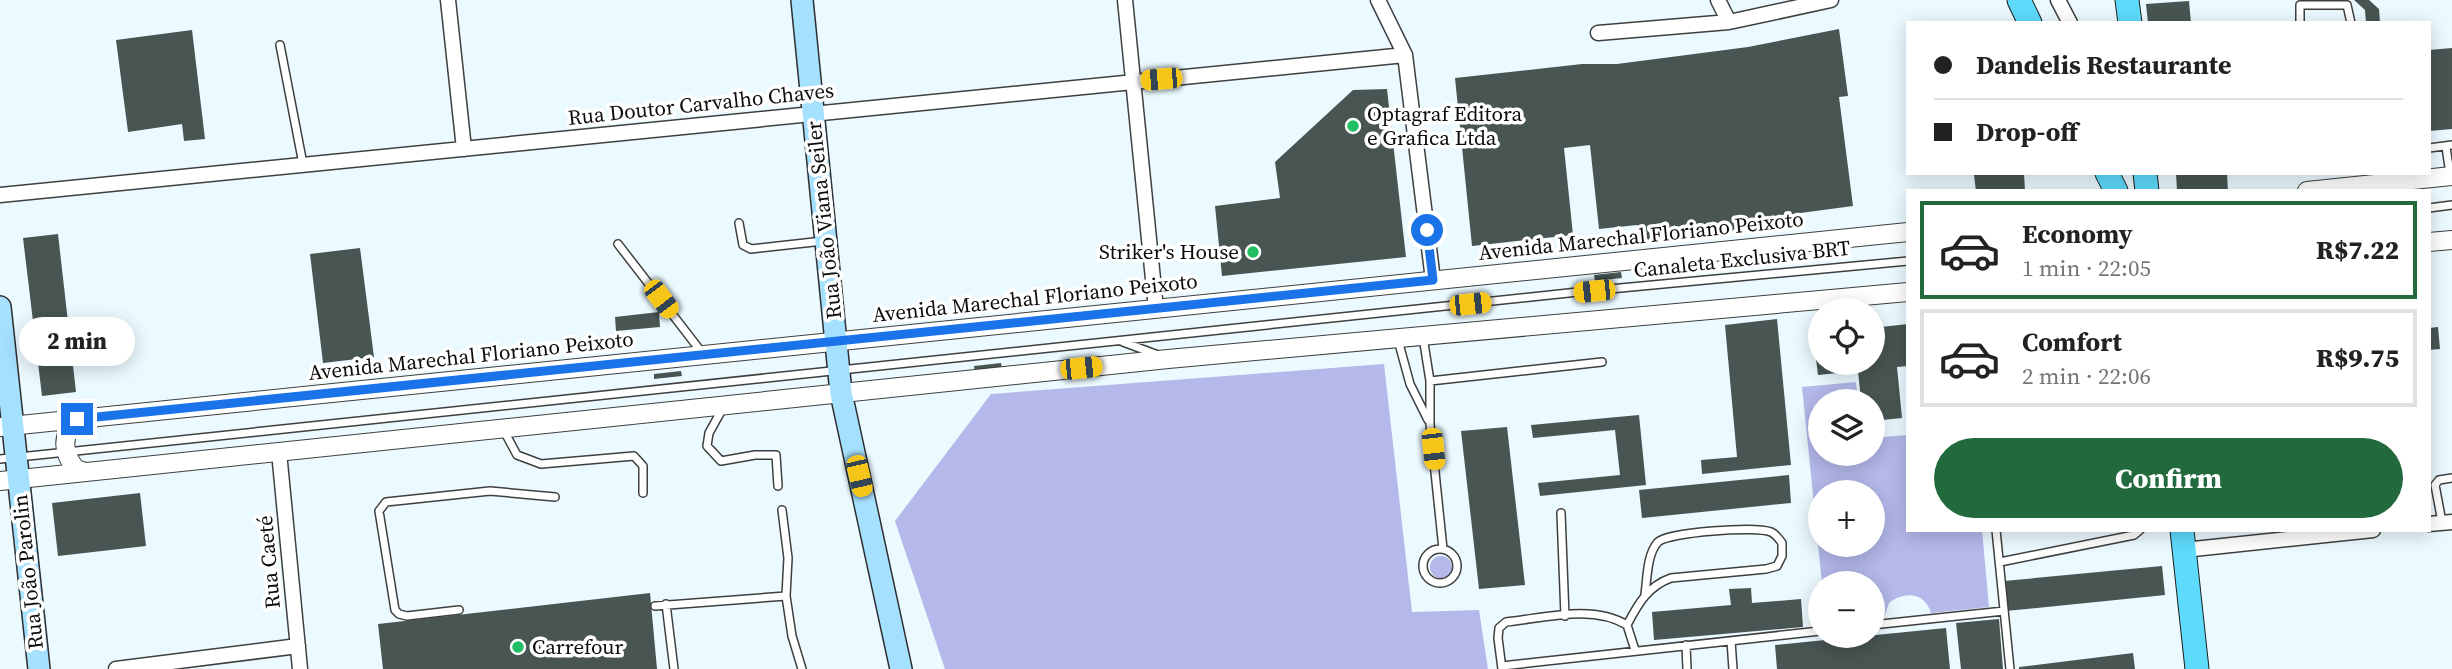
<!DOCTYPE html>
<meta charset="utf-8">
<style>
body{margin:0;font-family:"Source Serif 4",serif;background:#f6f6f6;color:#222;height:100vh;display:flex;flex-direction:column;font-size:26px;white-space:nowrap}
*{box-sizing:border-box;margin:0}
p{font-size:23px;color:#767676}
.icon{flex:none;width:38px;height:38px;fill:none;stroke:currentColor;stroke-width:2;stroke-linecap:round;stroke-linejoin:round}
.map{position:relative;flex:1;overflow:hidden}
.panel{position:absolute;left:1906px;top:189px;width:525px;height:343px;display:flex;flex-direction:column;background:#fff;border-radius:0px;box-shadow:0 4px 18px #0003}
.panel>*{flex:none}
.guide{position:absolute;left:1906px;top:21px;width:525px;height:154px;border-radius:0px;box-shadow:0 4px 18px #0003;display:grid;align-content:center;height:154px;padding:0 28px;background:#fff}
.buttons{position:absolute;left:1808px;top:298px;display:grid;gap:14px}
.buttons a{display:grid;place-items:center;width:77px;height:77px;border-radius:50%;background:#fff;box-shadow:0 4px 18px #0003;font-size:35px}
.end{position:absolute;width:32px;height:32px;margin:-16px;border:9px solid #1a73e8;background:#fff;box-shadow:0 0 0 4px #fff}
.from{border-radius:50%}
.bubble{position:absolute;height:49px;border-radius:24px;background:#fff;box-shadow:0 4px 18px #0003;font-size:23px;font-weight:800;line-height:49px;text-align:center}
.car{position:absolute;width:21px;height:42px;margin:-21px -10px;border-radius:9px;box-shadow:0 0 5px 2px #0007;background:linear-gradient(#f5c518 24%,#345 0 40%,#f5c518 0 76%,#345 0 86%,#f5c518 0)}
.guide b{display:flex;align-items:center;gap:24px;height:66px;font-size:26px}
.guide b+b{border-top:2px solid #e0e0e0}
.guide i{width:18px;height:18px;background:#222}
ul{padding:12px 0 0;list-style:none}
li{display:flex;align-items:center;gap:21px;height:98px;margin:0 14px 10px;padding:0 14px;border:4px solid #e0e0e0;border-radius:0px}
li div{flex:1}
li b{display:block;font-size:26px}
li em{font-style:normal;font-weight:800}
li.selected{border-color:#22693e}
li>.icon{width:63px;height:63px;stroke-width:1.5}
.primary-button{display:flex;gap:14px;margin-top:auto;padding:14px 28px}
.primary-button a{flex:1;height:80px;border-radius:42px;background:#22693e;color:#fff;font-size:28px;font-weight:800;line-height:80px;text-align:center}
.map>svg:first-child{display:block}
.green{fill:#b4b8ea;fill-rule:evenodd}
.building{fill:#485553}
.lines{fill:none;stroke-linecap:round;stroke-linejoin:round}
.service-casing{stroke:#3f3f3f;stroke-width:10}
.minor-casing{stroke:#3f3f3f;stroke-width:17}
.tertiary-casing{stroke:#3f3f3f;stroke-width:20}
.secondary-casing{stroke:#2e2e2e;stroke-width:24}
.primary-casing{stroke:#1d1d1d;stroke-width:25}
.service{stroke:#fff;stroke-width:7}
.minor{stroke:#fff;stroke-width:14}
.tertiary{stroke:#fff;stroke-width:18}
.secondary{stroke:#a6e0ff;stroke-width:21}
.primary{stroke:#5edbfc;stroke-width:23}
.route{stroke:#1a73e8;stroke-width:9}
.poi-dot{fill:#21bf61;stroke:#fff;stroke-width:2.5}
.labels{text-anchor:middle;stroke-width:7;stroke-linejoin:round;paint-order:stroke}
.street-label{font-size:21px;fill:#0c0c0c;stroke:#fff}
.poi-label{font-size:21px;fill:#0c0c0c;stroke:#fff;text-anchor:start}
</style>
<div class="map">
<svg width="2452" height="669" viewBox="0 0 2452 669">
<rect width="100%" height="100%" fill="#ebfaff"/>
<path class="green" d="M1384,364L1412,612L1479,610L1488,669H945L895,521L991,394Z
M1856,382L1858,401H1820V453H1872L1873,438L1907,435L1908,530H1982L1989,607L1931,613C1925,592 1904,591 1889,603L1884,618L1873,619L1872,583H1822L1802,387ZM1820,492H1872V544H1820Z
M1430 567a11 11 0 1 1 22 0a11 11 0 1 1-22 0Z"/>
<path class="building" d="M2354,0H2369L2379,9L2380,23H2366L2365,10Z
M2189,1L2191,23H2148L2146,4Z
M1839,29L1848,96L1839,97L1853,206L1770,217L1771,226L1640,243L1637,225L1599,229L1590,145L1564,148L1573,235L1472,246L1455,78L1582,64H1617L1748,47Z
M192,30L205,139L184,141L182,124L128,132L116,40Z
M2452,48V129L2429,131V50Z
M1387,89L1406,257L1222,276L1215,206L1280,198L1275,162L1353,90Z
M1978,173H2024L2025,191H1976L1974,175Z
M2176,173H2227L2228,191H2177Z
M58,234L76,392L42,396L23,238Z
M360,248L374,357L323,363L310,254Z
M1621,272L1622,278L1595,281L1594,275Z
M659,312L660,327L616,331L615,317Z
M1777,319L1791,465L1702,474L1701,460L1737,457L1725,325Z
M1908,324V366L1897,367L1902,418L1872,421V401H1861L1858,371L1818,375L1813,334L1820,333V362H1872V328Z
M2438,327L2440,349L2429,350V328Z
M1001,363L1002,369L975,372L974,366Z
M681,371L682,376L654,379V374Z
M1639,415L1646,485L1540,496L1538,483L1620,475L1615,430L1533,438L1531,425Z
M1507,427L1525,585L1479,589L1461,431Z
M1789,475L1791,503L1642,518L1639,490Z
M140,493L146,546L58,556L52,503Z
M2162,566L2165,595L2006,611L2004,581Z
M1751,588L1752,603L1801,599L1803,627L1654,640L1652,612L1731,605L1729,589Z
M650,593L657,669H383L378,624Z
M1999,619L2003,669H1961L1956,623Z
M1946,628L1950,669H1777L1775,645Z
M2133,653L2135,669H2019V667Z"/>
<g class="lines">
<defs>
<path id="service" d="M2300,23V5H2347L2351,23
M280,45L303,164
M2446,147L2450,174
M2429,148L2452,145
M2429,208L2452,205
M739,223L743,245L751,249L823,241
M618,244L703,354
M1423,337L1430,381V424L1443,549
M1398,340L1410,384L1428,420
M1123,342L1158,355
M1430,381L1602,362
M724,406L709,433L707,446L721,461L755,455H776L778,486
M503,429L517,455L541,464L634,456L643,466V493
M0,459L1578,292L1908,261
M782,510L788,558L786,596L792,636L802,669
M1561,513L1565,616
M2442,522L2435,485L2439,480L2452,478
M1996,530L2010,669
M1423 566a17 17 0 1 1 34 0a17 17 0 1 1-34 0Z
M2000,562L2134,535L2140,530
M666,604L674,669
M655,606L786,596
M459,610L407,616L399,614L395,610L379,511L386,502L490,491L555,497
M1627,625C1638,604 1648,586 1671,578L1766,569L1777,566L1782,556V543C1779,539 1776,534 1771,532C1756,526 1669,532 1658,542C1647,553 1647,580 1645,595
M1872,625L2004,611
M1731,641L1733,669
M1686,645L1687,669
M1502,666L1820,631
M1502,669L1498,638L1499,628L1506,622C1545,618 1592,604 1627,625L1635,650"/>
<path id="minor" d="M448,0L464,149
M1125,0L1156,309
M1378,0L1405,55L1433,280
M1718,0L1729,22
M2058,0L2070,23
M1598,33L1729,22L1831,0
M0,195L1405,55
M279,452L300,669
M2429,524L2452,522
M2184,550L2373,530
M116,669L298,646"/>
<path id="tertiary" d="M2307,191L2452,176
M2429,242L2452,240
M77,419C61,435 62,453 76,469L85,472
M0,427L1908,232
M0,481L1168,359L1908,292"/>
<path id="secondary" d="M802,0L841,393L901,669
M0,307L39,669"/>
<path id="primary" d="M2019,0L2030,23
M2127,0L2130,23
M2107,173L2116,191
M2145,173L2147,191
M2182,530L2197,669"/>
</defs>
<use href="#service" class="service-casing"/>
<use href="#minor" class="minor-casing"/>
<use href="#tertiary" class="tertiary-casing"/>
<use href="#secondary" class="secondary-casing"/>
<use href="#primary" class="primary-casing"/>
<use href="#service" class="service"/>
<use href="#minor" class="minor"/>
<use href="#tertiary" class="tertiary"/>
<use href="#secondary" class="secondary"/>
<use href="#primary" class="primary"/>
</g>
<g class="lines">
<path class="route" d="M77,419L1433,280L1427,230"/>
</g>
<g class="poi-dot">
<circle cx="1353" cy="126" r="7"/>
<circle cx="1253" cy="252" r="7"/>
<circle cx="518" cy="647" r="7"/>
</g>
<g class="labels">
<g class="street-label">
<text transform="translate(701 104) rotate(-6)" y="7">Rua Doutor Carvalho Chaves</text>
<text transform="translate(824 220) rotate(-96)" y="7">Rua João Viana Seiler</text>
<text transform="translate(1641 236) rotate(-6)" y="7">Avenida Marechal Floriano Peixoto</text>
<text transform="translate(1742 259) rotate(-6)" y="7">Canaleta Exclusiva BRT</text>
<text transform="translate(1035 298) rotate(-6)" y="7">Avenida Marechal Floriano Peixoto</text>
<text transform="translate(471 356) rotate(-6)" y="7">Avenida Marechal Floriano Peixoto</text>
<text transform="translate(269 562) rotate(-95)" y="7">Rua Caeté</text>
<text transform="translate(28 572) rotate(-96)" y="7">Rua João Parolin</text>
</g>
<g class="poi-label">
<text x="1367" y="121">Optagraf Editora<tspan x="1367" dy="24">e Grafica Ltda</tspan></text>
<text x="1239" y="259" text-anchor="end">Striker's House</text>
<text x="532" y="654">Carrefour</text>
</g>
</g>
</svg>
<div class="buttons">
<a><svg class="icon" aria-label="locate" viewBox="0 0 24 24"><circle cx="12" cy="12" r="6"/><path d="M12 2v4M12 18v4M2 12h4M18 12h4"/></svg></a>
<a><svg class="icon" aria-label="layers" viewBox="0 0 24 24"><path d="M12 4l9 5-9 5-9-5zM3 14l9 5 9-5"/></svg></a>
<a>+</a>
<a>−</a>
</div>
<i class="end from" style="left:1427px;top:230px"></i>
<i class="end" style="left:77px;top:419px"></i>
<div class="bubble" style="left:19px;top:317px;width:116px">2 min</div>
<i class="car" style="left:1161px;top:79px;rotate:265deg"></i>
<i class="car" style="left:1594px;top:291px;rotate:264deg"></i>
<i class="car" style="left:661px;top:299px;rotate:143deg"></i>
<i class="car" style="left:1470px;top:304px;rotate:84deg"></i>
<i class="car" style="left:1081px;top:368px;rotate:84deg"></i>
<i class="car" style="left:1433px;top:449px;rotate:174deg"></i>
<i class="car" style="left:859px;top:476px;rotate:167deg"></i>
<div class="guide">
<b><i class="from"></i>Dandelis Restaurante</b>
<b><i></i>Drop-off</b>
</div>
<section class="panel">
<ul>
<li class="selected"><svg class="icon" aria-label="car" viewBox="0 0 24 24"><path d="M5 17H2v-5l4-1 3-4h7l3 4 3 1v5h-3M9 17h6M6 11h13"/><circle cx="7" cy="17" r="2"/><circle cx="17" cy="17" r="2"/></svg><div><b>Economy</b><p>1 min · 22:05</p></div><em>R$7.22</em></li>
<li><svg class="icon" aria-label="car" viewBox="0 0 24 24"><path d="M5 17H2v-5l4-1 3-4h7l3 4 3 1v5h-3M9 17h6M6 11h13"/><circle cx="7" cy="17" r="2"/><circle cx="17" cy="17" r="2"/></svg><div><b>Comfort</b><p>2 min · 22:06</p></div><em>R$9.75</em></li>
</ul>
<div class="primary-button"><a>Confirm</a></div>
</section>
</div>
